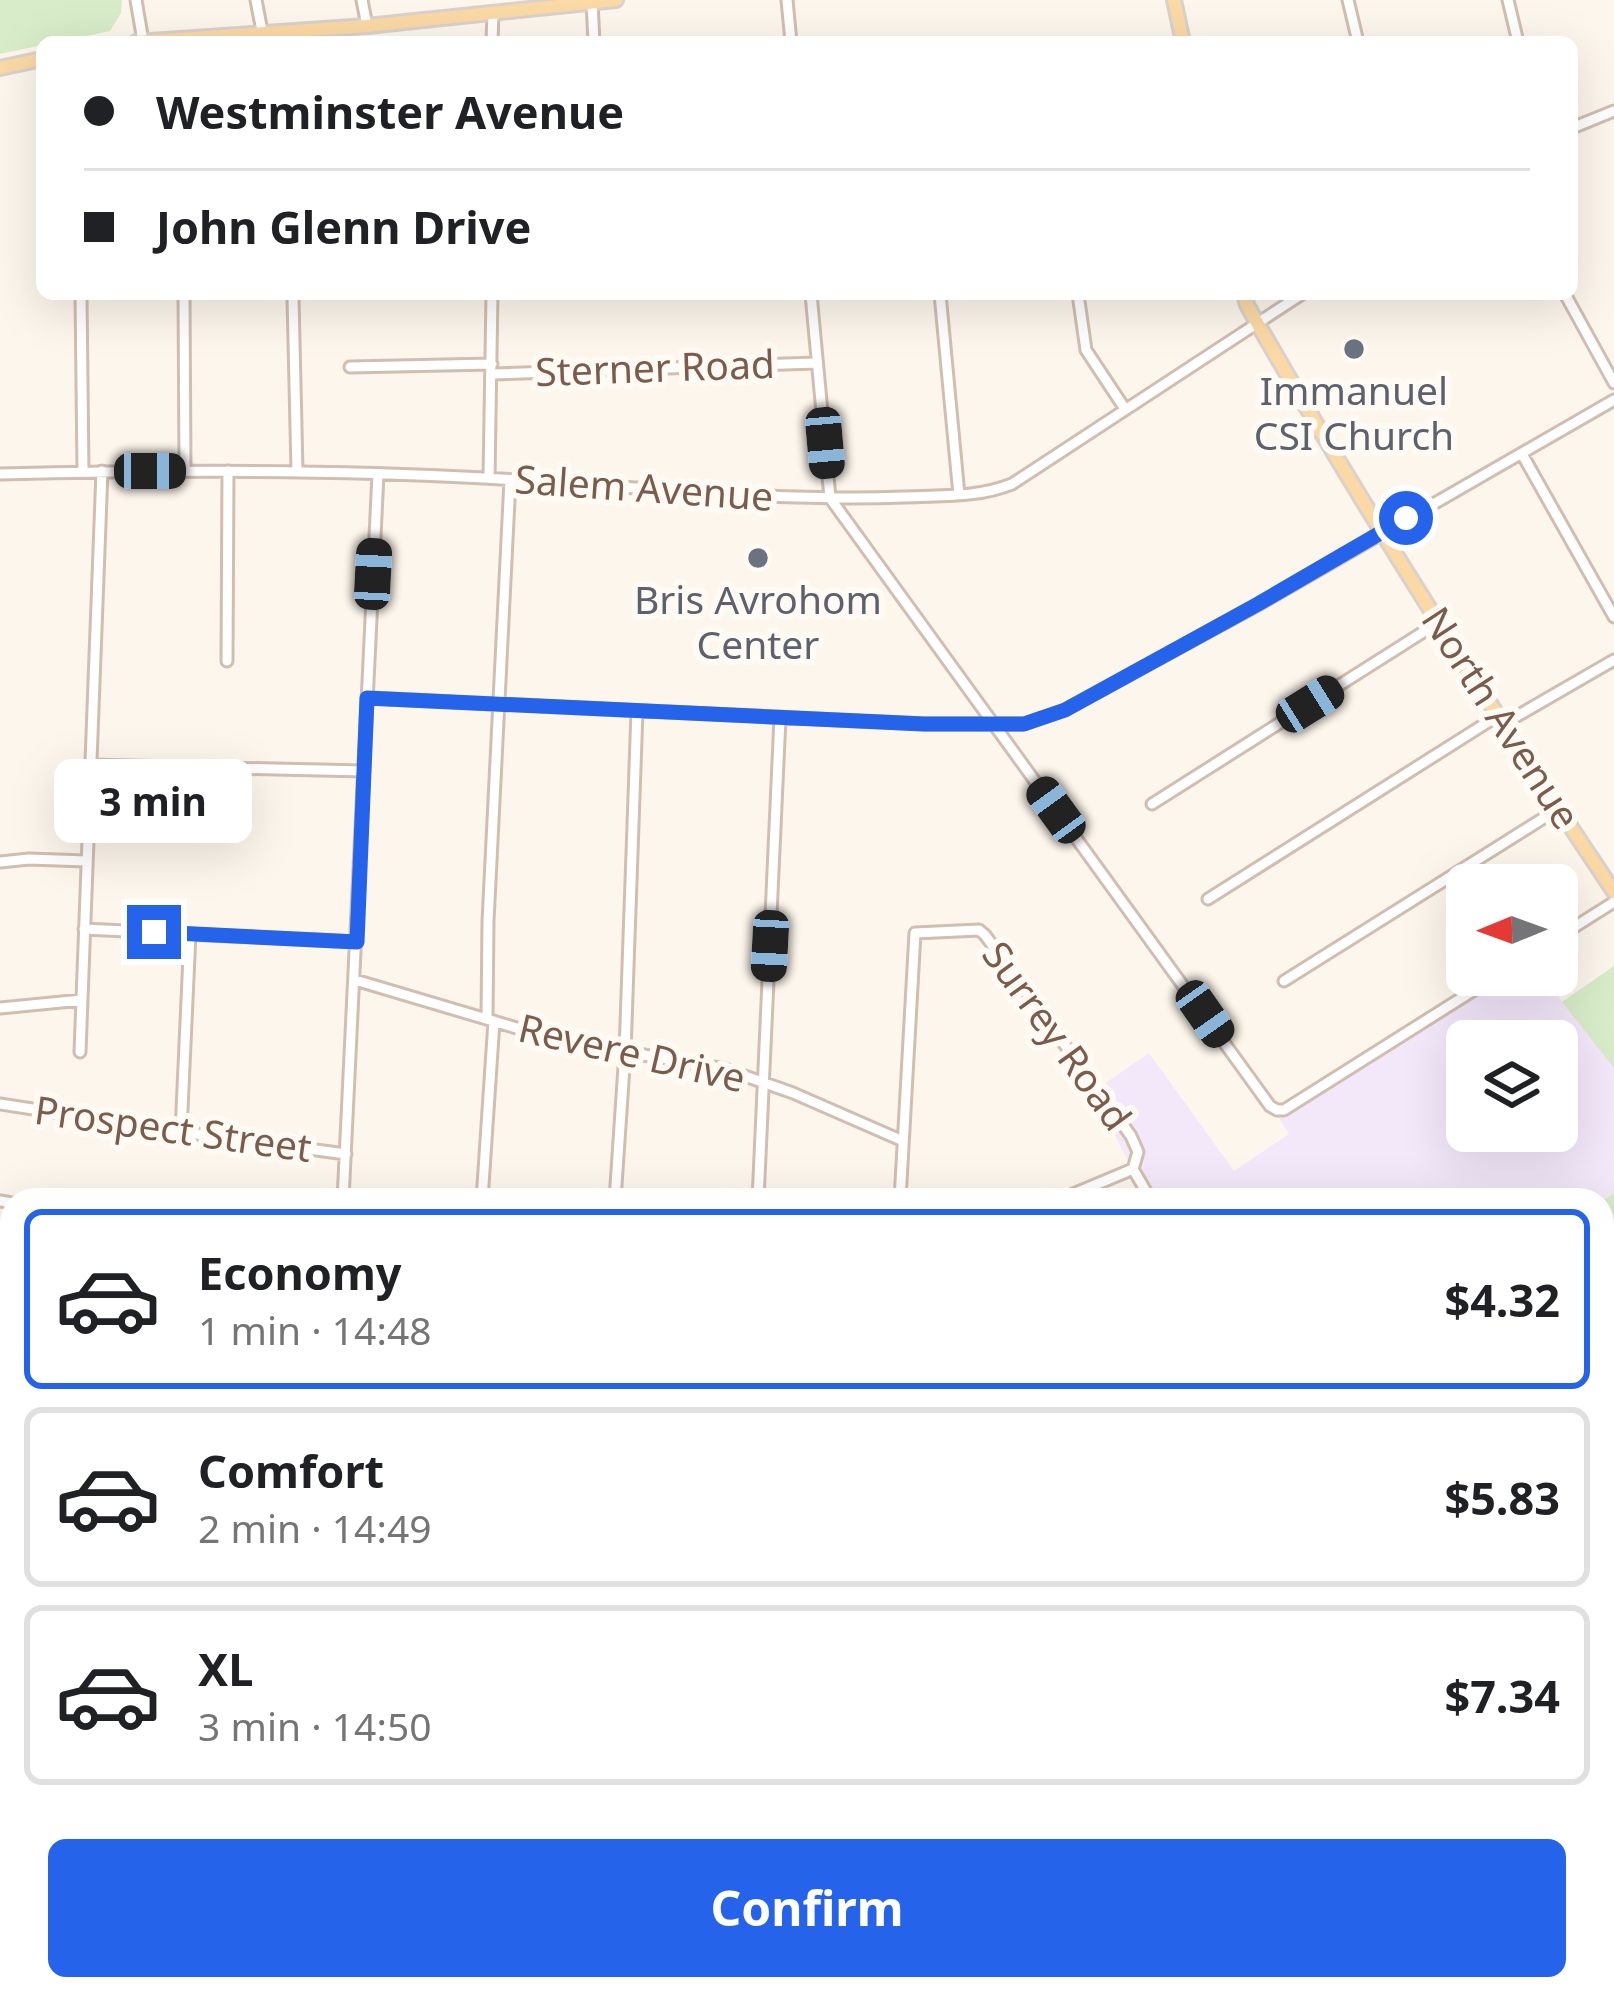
<!DOCTYPE html>
<meta charset="utf-8">
<style>
body{margin:0;font-family:"Noto Sans",sans-serif;background:#f2f2f2;color:#202124;height:100vh;display:flex;flex-direction:column;font-size:45px;white-space:nowrap}
*{box-sizing:border-box;margin:0}
p{font-size:39px;color:#757577}
.icon{flex:none;width:66px;height:66px;fill:none;stroke:currentColor;stroke-width:2;stroke-linecap:round;stroke-linejoin:round}
.map{position:relative;flex:1;overflow:hidden}
.side{position:absolute;left:0px;top:1188px;width:1614px;height:813px;display:flex;flex-direction:column;background:#fff;border-radius:36px 36px 0 0;box-shadow:0 12px 48px #0002}
.side>*{flex:none}
.banner{position:absolute;left:36px;top:36px;width:1542px;height:264px;border-radius:18px;box-shadow:0 12px 48px #0002;display:grid;align-content:center;height:264px;padding:0 48px;background:#fff}
.needle{width:78px;rotate:269deg}
.buttons{position:absolute;left:1446px;top:864px;display:grid;gap:24px}
.buttons a{display:grid;place-items:center;width:132px;height:132px;border-radius:18px;background:#fff;box-shadow:0 12px 48px #0002;font-size:60px}
.end{position:absolute;width:54px;height:54px;margin:-27px;border:15px solid #2563eb;background:#fff;box-shadow:0 0 0 6px #fff}
.from{border-radius:50%}
.bubble{position:absolute;height:84px;border-radius:18px;background:#fff;box-shadow:0 12px 48px #0002;font-size:39px;font-weight:700;line-height:84px;text-align:center}
.car{position:absolute;width:36px;height:72px;margin:-36px -18px;border-radius:15px;box-shadow:0 0 9px 3px #0007;background:linear-gradient(#222 24%,#8ab4d8 0 40%,#222 0 76%,#8ab4d8 0 86%,#222 0)}
.banner b{display:flex;align-items:center;gap:42px;height:114px;font-size:45px}
.banner b+b{border-top:3px solid #e0e0e0}
.banner i{width:30px;height:30px;background:#202124}
ul{padding:21px 0 0;list-style:none}
li{display:flex;align-items:center;gap:36px;height:180px;margin:0 24px 18px;padding:0 24px;border:6px solid #e0e0e0;border-radius:18px}
li div{flex:1}
li b{display:block;font-size:45px}
li em{font-style:normal;font-weight:700}
li.current{border-color:#2563eb}
li>.icon{width:108px;height:108px;stroke-width:1.5}
.button{display:flex;gap:24px;margin-top:auto;padding:24px 48px}
.button a{flex:1;height:138px;border-radius:18px;background:#2563eb;color:#fff;font-size:48px;font-weight:700;line-height:138px;text-align:center}
.map>svg:first-child{display:block}
.residential{fill:#f5e8da}
.industrial{fill:#efe9e4}
.education{fill:#f3e8fa;fill-rule:evenodd}
.green{fill:#d8ecc9}
.lines{fill:none;stroke-linecap:round;stroke-linejoin:round}
.river{stroke:#bfe3e8;stroke-width:16}
.minor-casing{stroke:#d1beb0;stroke-width:15}
.major-casing{stroke:#dad1cd;stroke-width:18}
.minor{stroke:#fff;stroke-width:9}
.major{stroke:#fbd9a5;stroke-width:12}
.rail{stroke:#b9a8c9;stroke-width:3;stroke-dasharray:18 12;stroke-linecap:butt}
.route{stroke:#2563eb;stroke-width:15}
.worship-dot{fill:#6b7280;stroke:#fffaf3;stroke-width:4.5}
.labels{text-anchor:middle;stroke-width:12;stroke-linejoin:round;paint-order:stroke}
.street-label{font-size:39px;fill:#7a5c4d;stroke:#fffaf3}
.worship-label{font-size:39px;fill:#5b616d;stroke:#fffaf3}
</style>
<div class="map">
<svg width="1614" height="2000" viewBox="0 0 1614 2000">
<rect width="100%" height="100%" fill="#fdf6ec"/>
<path class="residential" d="M725,1989H985L976,2000H715Z"/>
<path class="industrial" d="M0,1635L12,1650V1770L0,1768Z"/>
<path class="education" d="M1614,966V1193L1602,1200H1150L1130,1166L1094,1091L1149,1053L1234,1171L1289,1134L1277,1115L1416,1027L1506,975H1544L1562,1002ZM1467,1041H1557V1131H1467Z"/>
<path class="green" d="M0,0H122L121,13L110,31L58,42H42V45L0,54Z
M1614,966V1068L1562,1002Z
M1614,1193V1464L1609,1467L1602,1461V1201Z
M333,1989H722L712,2000H342Z"/>
<g class="lines">
<path class="river" d="M1602,1293L1614,1287
M694,2000L703,1989"/>
<defs>
<path id="minor" d="M136,0L143,41
M256,0L262,31
M362,0L367,26
M787,0L791,42
M1348,0L1358,42
M1508,0L1518,42
M592,2L594,42
M492,42L493,13
M1572,128L1614,111
M81,294L83,472
M184,294L185,471
M811,294L830,498L1270,1106L1277,1110H1284L1498,975
M940,294L959,495
M1078,294L1086,350L1125,409
M1565,294L1614,383
M293,298L297,471
M350,367L492,364
M493,374L817,363
M1522,454L1614,617
M0,474C161,470 323,469 484,478C624,485 764,502 904,497C941,495 977,498 1012,484L1302,294
M489,478L492,294
M227,661L228,471
M367,698L924,724H1024L1065,710L1258,605L1614,400
M1505,723L1614,660
M90,765L364,771
M1152,804L1439,622
M0,862L29,859L86,861
M1208,899L1499,715
M84,929L357,942
M1557,938L1614,902
M355,980L557,1040L725,1069L793,1093L903,1141
M1284,981L1558,809
M0,1008L82,1000
M487,1019L488,921L510,480
M80,1052L102,471
M0,1104L181,1132L346,1154
M181,1132L190,934
M343,1200L378,474
M482,1200L494,1021
M615,1200L625,1052L637,711
M758,1200L780,718
M900,1200L915,933L979,930L985,935L1131,1136L1138,1152L1133,1169L1151,1200
M1059,1200L1133,1169
M0,1201L12,1203
M0,1312L12,1327
M0,1474L12,1464
M0,1480L12,1495
M1602,1738L1614,1751
M0,1776L12,1779
M0,1910L12,1907
M81,1989V2000
M201,1989L210,2000
M862,1989L873,2000
M935,1989L938,2000
M942,1989L953,2000
M1305,1989L1315,2000
M805,2000L816,1989
M915,2000L926,1989
M985,2000L993,1989"/>
<path id="major" d="M1174,0L1183,42
M136,42L367,26L616,0
M0,68L42,59
M1244,294L1247,305C1361,505 1486,701 1614,892
M1611,2000L1614,1998"/>
</defs>
<use href="#minor" class="minor-casing"/>
<use href="#major" class="major-casing"/>
<use href="#minor" class="minor"/>
<use href="#major" class="major"/>
<path class="rail" d="M0,1596L12,1611
M312,1989L320,2000"/>
</g>
<g class="lines">
<path class="route" d="M154,932L357,942L367,698L924,724H1024L1065,710L1258,604L1406,518"/>
</g>
<g class="worship-dot">
<circle cx="1354" cy="349" r="12"/>
<circle cx="758" cy="558" r="12"/>
</g>
<g class="labels">
<g class="street-label">
<text transform="translate(655 368) rotate(-2)" y="14">Sterner Road</text>
<text transform="translate(644 488) rotate(4)" y="14">Salem Avenue</text>
<text transform="translate(1501 718) rotate(57)" y="14">North Avenue</text>
<text transform="translate(1057 1036) rotate(54)" y="14">Surrey Road</text>
<text transform="translate(632 1053) rotate(13)" y="14">Revere Drive</text>
<text transform="translate(173 1129) rotate(8)" y="14">Prospect Street</text>
</g>
<g class="worship-label">
<text x="1354" y="405">Immanuel<tspan x="1354" dy="45">CSI Church</tspan></text>
<text x="758" y="614">Bris Avrohom<tspan x="758" dy="45">Center</tspan></text>
</g>
</g>
</svg>
<div class="buttons">
<a><svg class="needle" viewBox="-14 -14 28 28"><path d="M0-13l5 13h-10z" fill="#e53935"/><path d="M0 13l5-13h-10z" fill="#757577"/></svg></a>
<a><svg class="icon" aria-label="layers" viewBox="0 0 24 24"><path d="M12 4l9 5-9 5-9-5zM3 14l9 5 9-5"/></svg></a>
</div>
<i class="end from" style="left:1406px;top:518px"></i>
<i class="end" style="left:154px;top:932px"></i>
<div class="bubble" style="left:54px;top:759px;width:198px">3 min</div>
<i class="car" style="left:825px;top:443px;rotate:175deg"></i>
<i class="car" style="left:150px;top:471px;rotate:90deg"></i>
<i class="car" style="left:373px;top:574px;rotate:3deg"></i>
<i class="car" style="left:1310px;top:704px;rotate:58deg"></i>
<i class="car" style="left:1056px;top:810px;rotate:324deg"></i>
<i class="car" style="left:770px;top:946px;rotate:183deg"></i>
<i class="car" style="left:1205px;top:1014px;rotate:145deg"></i>
<div class="banner">
<b><i class="from"></i>Westminster Avenue</b>
<b><i></i>John Glenn Drive</b>
</div>
<section class="side">
<ul>
<li class="current"><svg class="icon" aria-label="car" viewBox="0 0 24 24"><path d="M5 17H2v-5l4-1 3-4h7l3 4 3 1v5h-3M9 17h6M6 11h13"/><circle cx="7" cy="17" r="2"/><circle cx="17" cy="17" r="2"/></svg><div><b>Economy</b><p>1 min · 14:48</p></div><em>$4.32</em></li>
<li><svg class="icon" aria-label="car" viewBox="0 0 24 24"><path d="M5 17H2v-5l4-1 3-4h7l3 4 3 1v5h-3M9 17h6M6 11h13"/><circle cx="7" cy="17" r="2"/><circle cx="17" cy="17" r="2"/></svg><div><b>Comfort</b><p>2 min · 14:49</p></div><em>$5.83</em></li>
<li><svg class="icon" aria-label="car" viewBox="0 0 24 24"><path d="M5 17H2v-5l4-1 3-4h7l3 4 3 1v5h-3M9 17h6M6 11h13"/><circle cx="7" cy="17" r="2"/><circle cx="17" cy="17" r="2"/></svg><div><b>XL</b><p>3 min · 14:50</p></div><em>$7.34</em></li>
</ul>
<div class="button"><a>Confirm</a></div>
</section>
</div>
